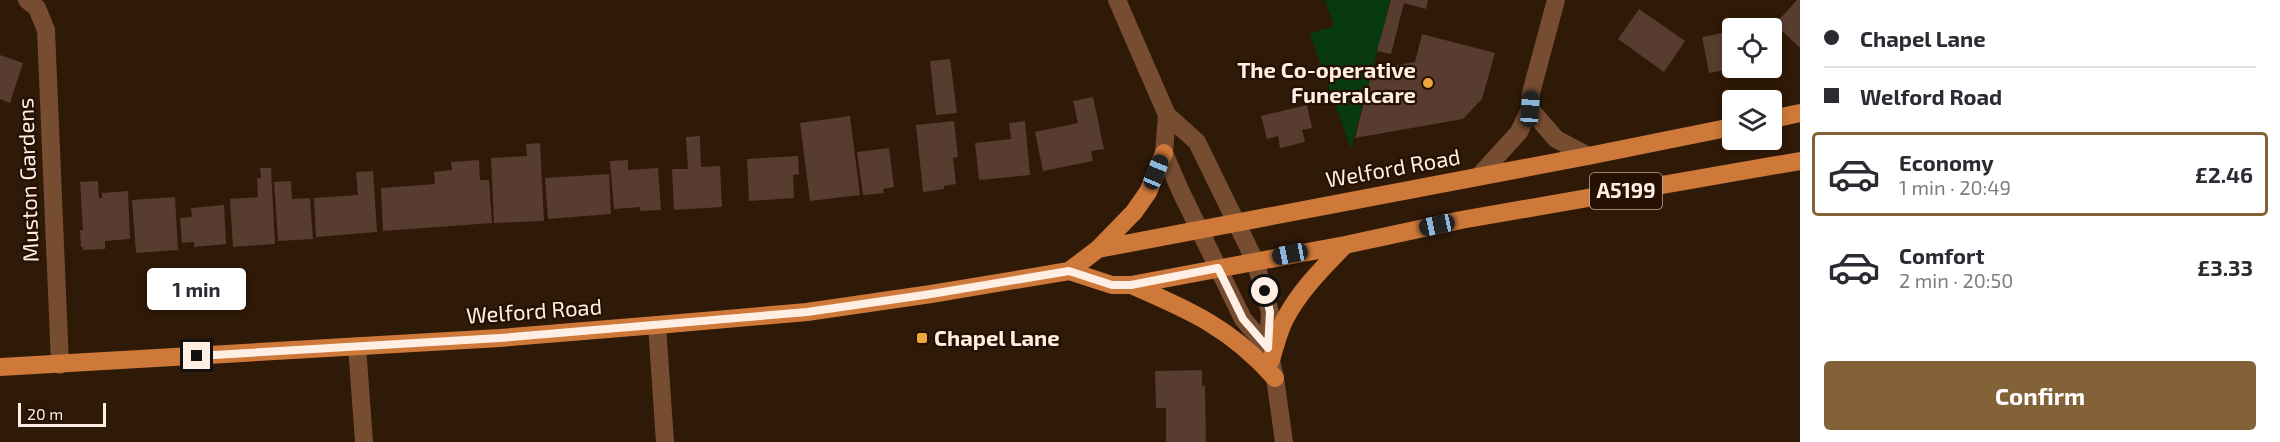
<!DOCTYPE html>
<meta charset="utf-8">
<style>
body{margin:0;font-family:"Exo 2",sans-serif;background:#f7f7f7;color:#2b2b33;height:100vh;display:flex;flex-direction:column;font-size:22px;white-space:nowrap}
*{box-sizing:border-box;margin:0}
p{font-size:20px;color:#7c7c81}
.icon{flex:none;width:33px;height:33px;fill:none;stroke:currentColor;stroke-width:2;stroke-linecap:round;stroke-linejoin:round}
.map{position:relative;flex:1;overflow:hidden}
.side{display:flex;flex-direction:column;background:#fff;width:480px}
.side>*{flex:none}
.top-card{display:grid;align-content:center;height:132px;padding:0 24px;background:#fff}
.buttons{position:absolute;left:1722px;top:18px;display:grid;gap:12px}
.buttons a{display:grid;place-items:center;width:60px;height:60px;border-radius:6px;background:#fff;box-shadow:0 3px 9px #0003;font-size:30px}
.scale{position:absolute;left:18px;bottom:15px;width:88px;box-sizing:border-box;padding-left:6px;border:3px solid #feeee3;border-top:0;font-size:16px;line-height:21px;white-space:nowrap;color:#feeee3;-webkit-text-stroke:4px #251001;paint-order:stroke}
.end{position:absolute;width:27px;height:27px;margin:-14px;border:8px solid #feeee3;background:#111;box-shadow:0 0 0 3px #111}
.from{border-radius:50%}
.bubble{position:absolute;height:42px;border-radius:6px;background:#fff;box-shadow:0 3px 9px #0003;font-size:20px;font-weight:700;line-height:42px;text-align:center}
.car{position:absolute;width:18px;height:36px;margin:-18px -9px;border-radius:8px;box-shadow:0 0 4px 2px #0007;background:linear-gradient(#222 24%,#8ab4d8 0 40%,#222 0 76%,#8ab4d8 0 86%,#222 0)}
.top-card b{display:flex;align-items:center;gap:21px;height:57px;font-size:22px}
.top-card b+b{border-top:2px solid #e1e1e2}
.top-card i{width:15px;height:15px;background:#2b2b33}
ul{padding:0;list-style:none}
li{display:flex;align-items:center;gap:18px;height:84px;margin:0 12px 9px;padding:0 12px;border:3px solid transparent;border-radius:6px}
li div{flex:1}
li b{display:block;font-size:22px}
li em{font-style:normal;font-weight:700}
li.current{border-color:#846238}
li>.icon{width:54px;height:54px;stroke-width:1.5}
.button{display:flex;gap:12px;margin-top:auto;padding:12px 24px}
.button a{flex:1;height:69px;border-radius:6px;background:#846238;color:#fff;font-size:24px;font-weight:700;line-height:69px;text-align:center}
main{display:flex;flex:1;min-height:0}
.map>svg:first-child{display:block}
.green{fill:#073a0f}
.building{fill:#583c2f}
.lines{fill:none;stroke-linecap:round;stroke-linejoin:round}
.minor{stroke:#764d31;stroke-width:18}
.major{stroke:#ce793a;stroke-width:18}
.route{stroke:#feeee3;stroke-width:8}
.poi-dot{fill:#f0a63e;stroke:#251001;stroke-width:2}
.labels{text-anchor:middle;stroke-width:4.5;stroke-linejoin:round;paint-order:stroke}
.shield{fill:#251001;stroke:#bdab9f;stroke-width:1.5}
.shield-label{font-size:21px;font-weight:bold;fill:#feeee3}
.poi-label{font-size:22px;font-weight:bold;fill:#feeee3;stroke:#251001;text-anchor:end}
.street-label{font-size:22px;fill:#feeee3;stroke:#251001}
</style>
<main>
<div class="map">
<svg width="1800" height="442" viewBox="0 0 1800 442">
<rect width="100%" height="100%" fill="#2f1907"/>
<path class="green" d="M1325,0H1391L1351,149L1310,34L1334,26Z"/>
<path class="building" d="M1391,0H1428L1426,9L1404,3L1391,54L1377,51Z
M1797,0H1800V48L1775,24Z
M1639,9L1685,41L1664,72L1618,39Z
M1732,31V69L1709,73L1702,37Z
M1422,34L1495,53L1482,99L1463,119L1355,138L1373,67L1379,68L1415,62Z
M0,55L23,63L10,103L0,99Z
M950,59L957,113L936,115L930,61Z
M1093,97L1104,149L1091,151L1093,161L1043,171L1035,132L1078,123L1073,101Z
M1307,105L1312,128L1302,130L1305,142L1280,148L1278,136L1267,139L1261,116Z
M850,116L860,195L810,201L800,123Z
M954,121L958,157L953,158L956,184L944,186V189L923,192L916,125Z
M1025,121L1030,175L979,180L975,143L1011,139L1009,123Z
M700,136L701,167L720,166L722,207L674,210L672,169H688L686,137Z
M540,143L544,221L494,223L491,158L527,156L526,144Z
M889,148L894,187L883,189L884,193L863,195L857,152Z
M798,156L799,174L793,175L794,198L749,201L747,159Z
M479,160L480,180H489L492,223L383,231L381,188L435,184L434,172L452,170L451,162Z
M628,160V170L658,168L661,210L640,211V207L614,209L610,161Z
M260,168H271L275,244L233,247L230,199L258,197L257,178H261Z
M373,171L377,232L316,237L314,198L358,195L356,172Z
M609,174L611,214L548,219L545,178Z
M98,181L99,198H102V193L128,191L130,239L105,241V249L83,250V247H81L80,230H83L80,182Z
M291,181L292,199L310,198L313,239L278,241L274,182Z
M175,197L178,250L136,253L132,200Z
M224,205L226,244L194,247V242L182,243L180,218L192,217L191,208Z
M1202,370V386H1205L1206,442H1166V408H1156L1155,371Z"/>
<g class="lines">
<path class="minor" d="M27,0L37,8L46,30L60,365
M1117,0L1167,115L1197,142L1255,261L1270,312L1268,348L1275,378L1284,442
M1530,109L1556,139L1588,156
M1167,115L1164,153L1181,192L1243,319L1268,348
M1478,177L1519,132L1530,109L1531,93L1556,0
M657,325L665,442
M357,346L364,442"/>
<path class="major" d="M1772,119L1800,113
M1098,249L1134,212L1148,192L1164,153
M1069,271L1098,249L1588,156L1732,127
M1131,285C1191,311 1231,328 1275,378
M1271,360C1275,346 1279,331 1285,319C1300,290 1323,268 1345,245
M0,367L500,338L657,325L807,312L931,294L1069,271L1112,285H1131L1345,245L1461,220L1800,161"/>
</g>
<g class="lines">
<path class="route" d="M197,356L500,338L807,312L931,294L1069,271L1112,285H1131L1218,268L1243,319L1268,348L1270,312L1265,291"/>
</g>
<g class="poi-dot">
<circle cx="1428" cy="83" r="6"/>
<rect x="916" y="332" width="12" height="12" rx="3"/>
</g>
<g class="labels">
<rect class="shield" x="1590" y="173" width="72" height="36" rx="4.5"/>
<g class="shield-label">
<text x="1626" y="198">A5199</text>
</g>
<g class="poi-label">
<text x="1416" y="78">The Co-operative<tspan x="1416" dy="25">Funeralcare</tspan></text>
<text x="934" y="346" text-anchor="start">Chapel Lane</text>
</g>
<g class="street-label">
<text transform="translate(1393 168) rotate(-10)" y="8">Welford Road</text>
<text transform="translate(28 180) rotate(-92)" y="8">Muston Gardens</text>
<text transform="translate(534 311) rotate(-4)" y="8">Welford Road</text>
</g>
</g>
</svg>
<div class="buttons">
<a><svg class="icon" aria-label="locate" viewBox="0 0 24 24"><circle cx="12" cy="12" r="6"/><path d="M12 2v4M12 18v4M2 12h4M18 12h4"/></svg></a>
<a><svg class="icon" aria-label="layers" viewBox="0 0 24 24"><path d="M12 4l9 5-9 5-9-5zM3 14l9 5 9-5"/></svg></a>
</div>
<div class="scale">20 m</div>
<i class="end from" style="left:1265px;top:291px"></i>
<i class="end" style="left:197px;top:356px"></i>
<div class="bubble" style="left:147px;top:268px;width:99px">1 min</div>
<i class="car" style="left:1530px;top:109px;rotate:4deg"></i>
<i class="car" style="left:1156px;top:172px;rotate:22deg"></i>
<i class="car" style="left:1437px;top:225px;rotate:258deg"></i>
<i class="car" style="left:1290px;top:254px;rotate:259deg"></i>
</div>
<section class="side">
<div class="top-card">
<b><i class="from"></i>Chapel Lane</b>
<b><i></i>Welford Road</b>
</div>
<ul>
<li class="current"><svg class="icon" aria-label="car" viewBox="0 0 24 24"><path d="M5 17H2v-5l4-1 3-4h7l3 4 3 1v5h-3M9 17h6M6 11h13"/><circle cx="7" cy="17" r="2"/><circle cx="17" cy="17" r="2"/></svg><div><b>Economy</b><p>1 min · 20:49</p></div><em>£2.46</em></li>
<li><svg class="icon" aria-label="car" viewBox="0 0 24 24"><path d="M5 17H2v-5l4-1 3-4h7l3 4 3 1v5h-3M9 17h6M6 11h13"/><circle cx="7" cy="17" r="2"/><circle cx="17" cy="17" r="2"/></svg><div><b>Comfort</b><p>2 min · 20:50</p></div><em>£3.33</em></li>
</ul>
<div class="button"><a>Confirm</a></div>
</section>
</main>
